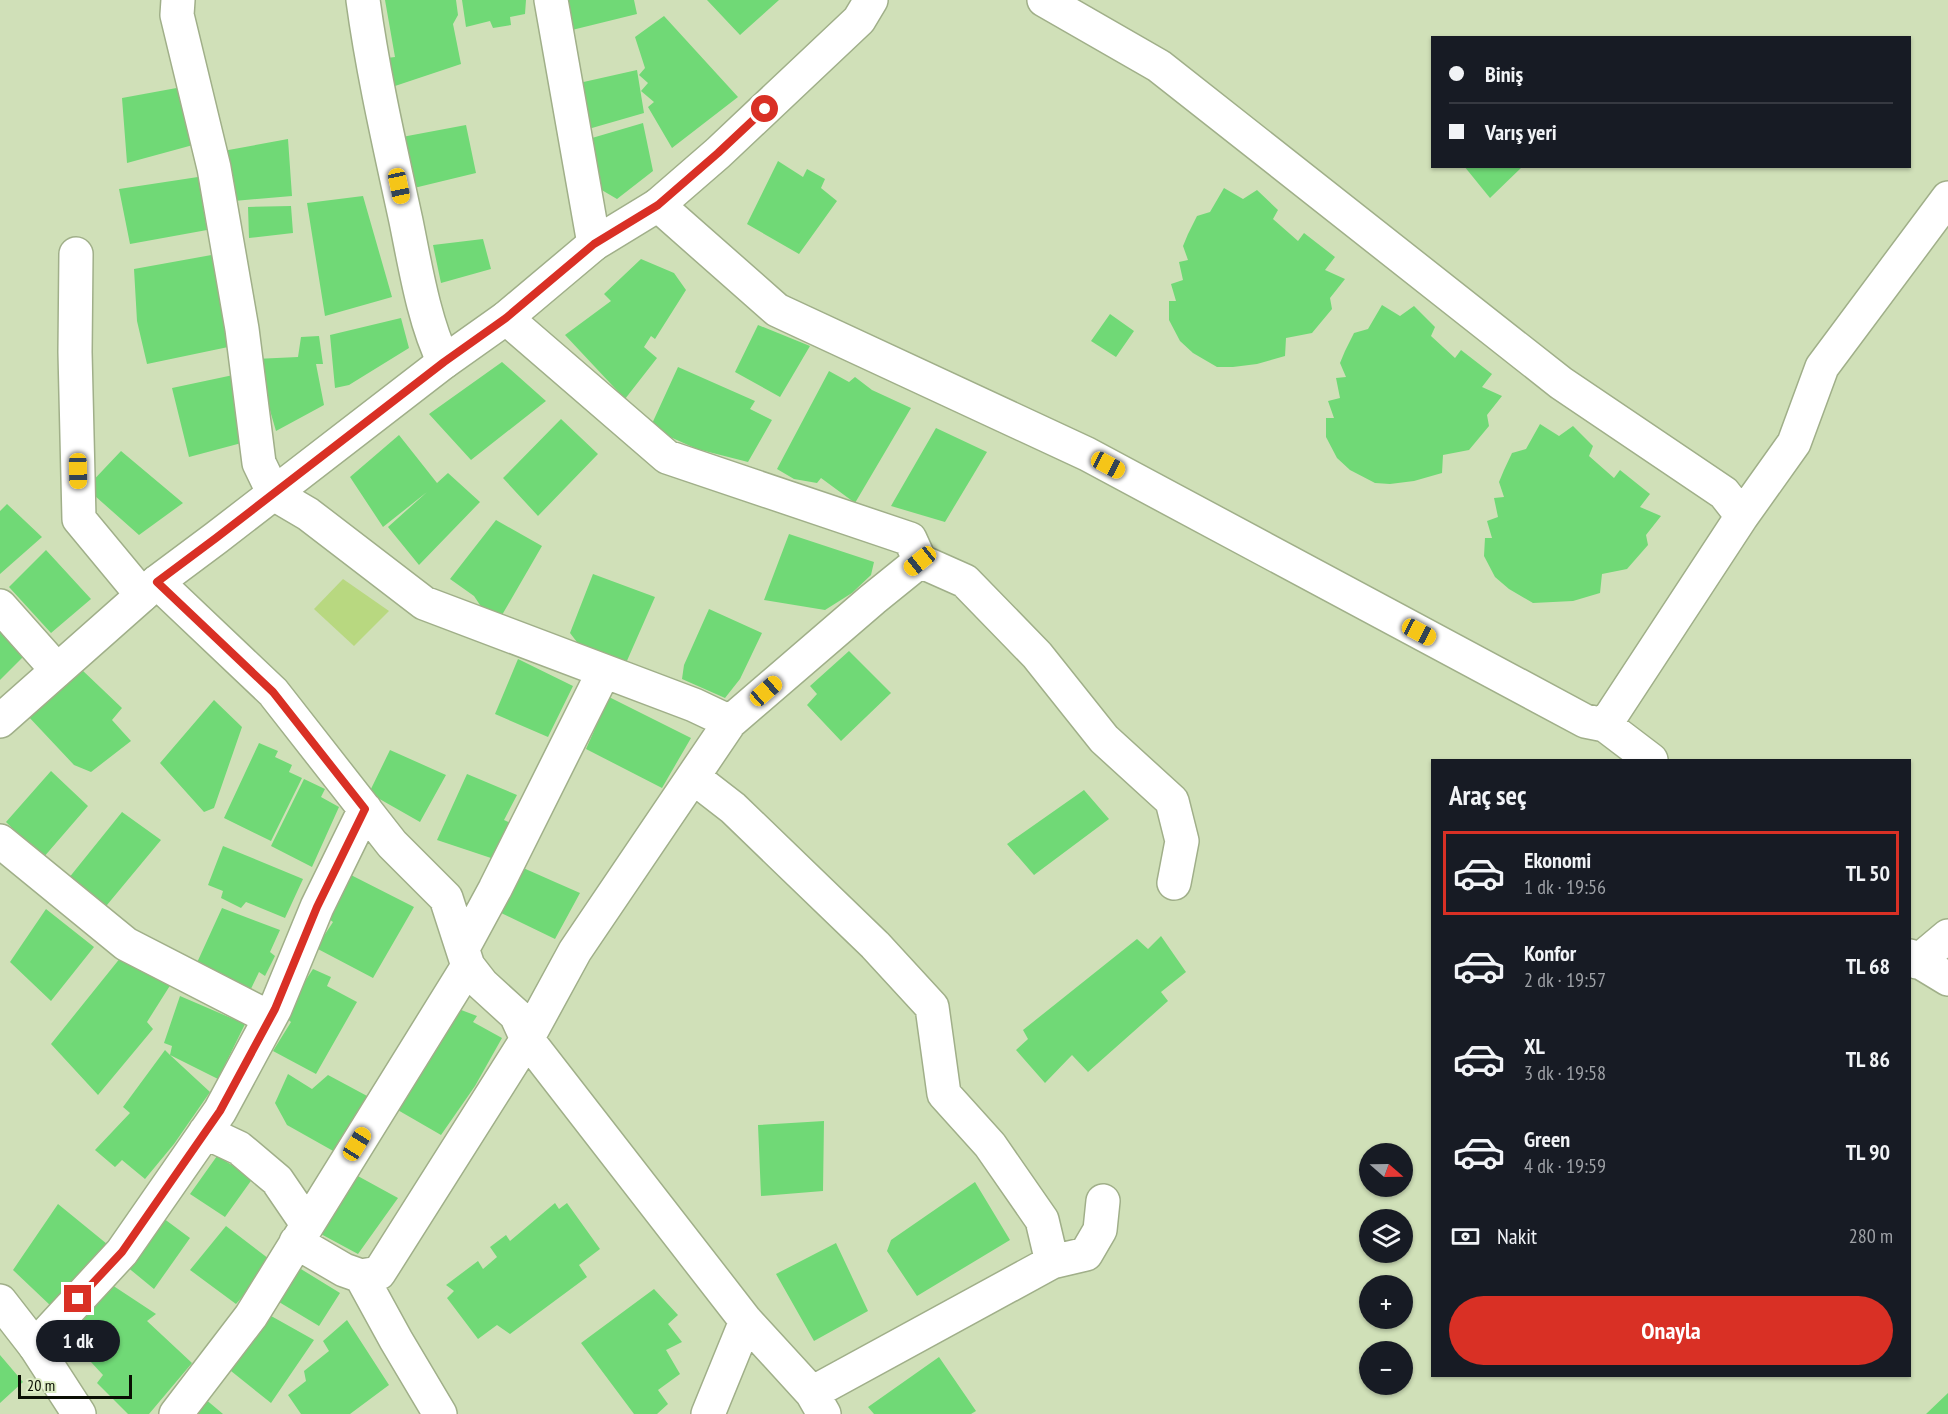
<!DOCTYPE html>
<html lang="tr">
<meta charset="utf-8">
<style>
body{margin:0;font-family:"PT Sans Narrow",sans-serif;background:#242831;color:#f1f3f6;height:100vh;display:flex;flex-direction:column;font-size:22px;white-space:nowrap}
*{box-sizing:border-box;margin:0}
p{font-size:20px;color:#9ea1a6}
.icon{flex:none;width:33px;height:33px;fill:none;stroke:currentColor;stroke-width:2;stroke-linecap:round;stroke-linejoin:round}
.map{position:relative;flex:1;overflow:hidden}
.drawer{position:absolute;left:1431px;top:759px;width:480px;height:618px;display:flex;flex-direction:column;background:#171b24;border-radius:0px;box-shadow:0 2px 4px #0004}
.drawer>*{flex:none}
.top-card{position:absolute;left:1431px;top:36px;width:480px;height:132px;border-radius:0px;box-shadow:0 2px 4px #0004;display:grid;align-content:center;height:132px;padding:0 18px;background:#171b24}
.needle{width:39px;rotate:110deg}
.buttons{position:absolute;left:1359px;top:1143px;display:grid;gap:12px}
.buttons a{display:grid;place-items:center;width:54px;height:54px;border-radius:50%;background:#171b24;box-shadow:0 2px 4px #0004;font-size:30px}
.scale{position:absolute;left:18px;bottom:15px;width:114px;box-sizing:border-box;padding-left:6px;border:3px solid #0a0f03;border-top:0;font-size:16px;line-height:21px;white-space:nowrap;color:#0a0f03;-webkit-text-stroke:4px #ddedc5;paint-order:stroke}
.end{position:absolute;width:27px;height:27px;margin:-14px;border:8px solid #d93025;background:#fff;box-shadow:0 0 0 3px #fff}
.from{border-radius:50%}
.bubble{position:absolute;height:42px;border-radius:21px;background:#171b24;box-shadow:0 2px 4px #0004;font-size:20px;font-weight:600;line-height:42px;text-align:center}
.car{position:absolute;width:18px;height:36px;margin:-18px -9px;border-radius:8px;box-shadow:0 0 4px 2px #0007;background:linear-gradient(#f5c518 24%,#345 0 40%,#f5c518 0 76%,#345 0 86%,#f5c518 0)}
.top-card b{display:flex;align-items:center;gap:21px;height:57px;font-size:22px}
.top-card b+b{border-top:2px solid #363941}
.top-card i{width:15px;height:15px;background:#f1f3f6}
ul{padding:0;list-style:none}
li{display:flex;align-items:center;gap:18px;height:84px;margin:0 12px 9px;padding:0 6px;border:3px solid transparent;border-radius:0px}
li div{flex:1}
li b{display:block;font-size:22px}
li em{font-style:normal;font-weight:600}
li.active{border-color:#d93025}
li>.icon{width:54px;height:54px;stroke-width:1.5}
h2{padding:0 18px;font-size:27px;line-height:72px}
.pay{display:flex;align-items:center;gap:15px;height:66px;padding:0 18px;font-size:22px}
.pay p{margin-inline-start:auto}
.cta{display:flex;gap:12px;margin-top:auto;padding:12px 18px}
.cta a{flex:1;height:69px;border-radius:36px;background:#d93025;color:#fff;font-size:24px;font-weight:600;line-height:69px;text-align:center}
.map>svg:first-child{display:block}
.green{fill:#b8d880}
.building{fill:#70d976}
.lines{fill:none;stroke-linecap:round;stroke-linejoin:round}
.street-casing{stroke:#a0af89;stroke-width:36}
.secondary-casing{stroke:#a0af89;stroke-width:36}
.street{stroke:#fff;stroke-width:33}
.secondary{stroke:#fff;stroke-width:33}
.route{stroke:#d93025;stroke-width:8}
</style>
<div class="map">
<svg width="1948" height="1414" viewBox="0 0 1948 1414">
<rect width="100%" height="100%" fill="#d0e0b8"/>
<path class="green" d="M343,579L389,611L354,646L314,609Z"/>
<path class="building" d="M385,0H456L458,15L453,24L461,64L395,86L387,58L395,57Z
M462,0H526L525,14L510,17L511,25L493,28L490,21L466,27Z
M565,0H634L637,14L572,30Z
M707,0H779L740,35Z
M664,16L738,97L672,148L648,107L654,102L641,91L648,83L639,75L645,68L635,37Z
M637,70L644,113L585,130L579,83Z
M182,87L193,145L127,163L122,98Z
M643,123L653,171L617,199L600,189L592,138Z
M466,125L476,173L414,188L402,137Z
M288,139L292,196L234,201L223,151Z
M778,161L803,177L807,169L825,179L821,188L837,201L799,254L747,224Z
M1464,166H1523L1490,198Z
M198,177L207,230L130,244L119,189Z
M1224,188L1243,199L1257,190L1278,210L1273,219L1298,241L1304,233L1335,257L1325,270L1345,279L1330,298L1332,309L1312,333L1286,338L1285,356L1257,364L1233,367H1217L1193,353L1180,341L1169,320V301H1176L1171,284L1183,280L1179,262L1188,260L1183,246L1188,234L1197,216L1210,212Z
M363,196L392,297L325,316L307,203Z
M291,206L293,233L249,238L248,207Z
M483,239L491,269L441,283L433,245Z
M217,254L233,346L147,364L137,321L134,269Z
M641,259L674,273L686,290L655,339L651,336L644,347L657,358L625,399L565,335L611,301L604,294Z
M1382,305L1400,316L1414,306L1435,327L1431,336L1455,358L1461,350L1492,374L1482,387L1502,396L1487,415L1489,426L1469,450L1443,455L1442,473L1414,481L1390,484L1375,483L1350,470L1337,458L1326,437V418H1334L1328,401L1340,398L1336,378L1346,377L1340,363L1345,351L1354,333L1368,329Z
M1110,314L1134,331L1116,357L1091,341Z
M401,318L409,348L349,385L335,388L330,335Z
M758,325L810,346L780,397L735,372Z
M319,336L323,364H316L324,405L276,431L255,359L298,357L301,337Z
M502,362L546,401L471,460L429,414Z
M678,367L755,401L750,409L772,420L748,462L697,449L650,428Z
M829,371L849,382L855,377L872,390L911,408L855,503L821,478L817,483L794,479L777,469Z
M238,374L249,441L189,457L172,388Z
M561,419L598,454L538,516L503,478Z
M1540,424L1559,436L1573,426L1593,446L1589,456L1614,478L1620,470L1650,494L1640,507L1661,516L1646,535L1648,545L1627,569L1602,574L1600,593L1573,601L1533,603L1509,589L1495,577L1484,556L1485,538H1492L1487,521L1498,517L1494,498L1504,497L1499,482L1504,470L1512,453L1526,449Z
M936,428L987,452L945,522L891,506Z
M399,435L437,483L448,473L480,502L419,565L388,527L427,492L383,527L350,477Z
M121,451L183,503L139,535L86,488Z
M7,504L42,537L0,574V511Z
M496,520L542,546L502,615L482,608L474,596L450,579Z
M789,534L874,562L871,575L852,593L825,610L764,600Z
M46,550L91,599L51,633L9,587Z
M593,574L655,597L626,663L580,646L570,633Z
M709,609L762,633L740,679L725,698L682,679L684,665Z
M0,627L25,655L0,680Z
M849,651L891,693L841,741L807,705L817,694L810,686Z
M518,659L573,686L548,737L495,714Z
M81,669L122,708L112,720L131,741L91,772L74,765L27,715Z
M609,697L691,738L662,788L586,749Z
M214,700L242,727L214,808L204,812L160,763Z
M259,743L278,751L275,757L292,765L289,772L302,778L271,841L224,818Z
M390,750L446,775L420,822L369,793Z
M51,771L88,806L43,858L6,822Z
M467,774L517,795L504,820L513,824L494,859L437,840Z
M304,779L325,789L321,797L339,807L312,867L271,846Z
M1084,790L1109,819L1034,875L1007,844Z
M122,812L161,840L102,911L64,884Z
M223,846L303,879L285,918L246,902L241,908L221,898L223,891L208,885Z
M521,867L580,893L555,939L497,911Z
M347,873L414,907L373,978L316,948L333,922L325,916Z
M222,908L280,930L270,952L275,956L265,976L259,972L249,993L195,967Z
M46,909L94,947L51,1001L10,962Z
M1161,936L1186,972L1161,992L1168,1001L1088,1072L1072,1055L1045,1083L1016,1050L1028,1039L1023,1030L1137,939L1148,949Z
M121,957L171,984L147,1022L153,1029L98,1095L51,1044Z
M313,969L331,977L327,986L357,1002L316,1074L273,1051L291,1022L283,1015Z
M180,996L245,1024L218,1079L170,1055L210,1092L174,1144L145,1179L122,1160L115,1167L95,1150L130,1113L123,1107L165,1050L170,1055L172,1046L164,1043Z
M456,1008L477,1016L473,1022L502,1038L475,1086L441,1135L396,1109Z
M288,1074L312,1089L328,1075L369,1097L335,1152L287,1125L275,1103Z
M824,1121L823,1191L761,1196L758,1125Z
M217,1156L253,1178L225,1217L190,1194Z
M356,1175L398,1198L358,1254L319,1233Z
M975,1182L1010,1240L917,1296L887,1251L891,1240Z
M555,1203L559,1209L567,1203L600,1249L579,1265L587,1277L510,1334L497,1325L478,1339L447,1298L454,1291L446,1285L478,1261L483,1269L497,1257L490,1247L506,1235L510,1241Z
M58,1204L107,1244L52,1307L13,1270Z
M163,1218L190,1238L154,1289L126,1266Z
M226,1226L273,1262L236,1304L190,1270Z
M836,1243L868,1311L814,1341L776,1274Z
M296,1266L340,1293L319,1326L274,1299Z
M112,1285L156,1314L147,1321L192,1363L149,1414H128L97,1383L103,1375L66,1335Z
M654,1289L678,1315L668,1324L682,1342L666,1350L680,1374L658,1390L668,1404L657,1414H634L581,1343Z
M264,1312L314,1340L271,1403L226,1367Z
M347,1320L389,1385L350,1414H301L288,1395L306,1381L304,1371L329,1351L323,1341Z
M0,1355L23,1382L0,1403Z
M939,1357L976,1411L971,1414H874L868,1407Z
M1948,1393V1414H1926Z
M204,1398L223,1414H190Z"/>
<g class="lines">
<defs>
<path id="street" d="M178,0L177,15L214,168L242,329L259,463L274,494L308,514L424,603L694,705L730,722
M363,0C373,74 390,147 406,221C415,265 424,322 444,362
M551,0L594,244
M1044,0L1159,66L1561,383L1724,493L1742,516L1605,725
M658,205L777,310L1087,454L1585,721L1605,725L1651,760
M76,254L75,352L79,519L142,595
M506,318L667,457L910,539L920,561L965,581L1037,655L1104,739L1172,801L1182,841L1174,883
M1742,516L1794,443L1822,367L1948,198
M157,582L273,692L392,844L446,898L468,966L482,984L516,1015L527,1039L746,1321L812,1393L824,1414
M0,606L57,670
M693,777L733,808L875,945L932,1007L944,1094L990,1145L1042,1220L1052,1262
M0,841L126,944L270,1018
M463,948L495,889L604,671
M1910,956L1948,979
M1917,962L1948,936
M205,1132L239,1148L277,1180L307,1224
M296,1242L344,1270L361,1276L379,1273L527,1039L575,951L730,722L873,599L920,561
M361,1276L396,1340L440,1414
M35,1346L122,1252L220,1111L275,1009L317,907L365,809
M812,1393L1052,1262L1086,1254L1100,1230L1103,1201
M176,1414L251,1316L468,966
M708,1414L746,1321"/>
<path id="secondary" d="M0,721L157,582L216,538L444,362L506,318L594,244L658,205L718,153L859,20L871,0
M0,1301L35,1346L79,1414"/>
</defs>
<use href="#street" class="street-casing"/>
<use href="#secondary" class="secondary-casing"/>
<use href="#street" class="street"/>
<use href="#secondary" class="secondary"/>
</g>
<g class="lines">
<path class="route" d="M78,1299L122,1252L220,1111L275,1009L317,907L365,809L273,692L157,582L216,538L444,362L506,318L594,244L658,205L718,153L765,109"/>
</g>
</svg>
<div class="buttons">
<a><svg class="needle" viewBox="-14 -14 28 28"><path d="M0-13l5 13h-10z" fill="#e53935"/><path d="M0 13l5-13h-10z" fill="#9ea1a6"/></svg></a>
<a><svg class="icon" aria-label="layers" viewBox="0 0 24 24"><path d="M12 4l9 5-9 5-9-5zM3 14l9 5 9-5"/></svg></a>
<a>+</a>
<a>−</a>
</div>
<div class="scale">20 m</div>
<i class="end from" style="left:765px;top:109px"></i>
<i class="end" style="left:78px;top:1299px"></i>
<div class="bubble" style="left:36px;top:1320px;width:84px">1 dk</div>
<i class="car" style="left:399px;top:186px;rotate:168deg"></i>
<i class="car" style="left:1108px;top:465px;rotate:118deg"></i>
<i class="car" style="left:78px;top:471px;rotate:179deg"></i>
<i class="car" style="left:920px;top:561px;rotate:231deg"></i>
<i class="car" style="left:1419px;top:632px;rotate:118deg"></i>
<i class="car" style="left:766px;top:691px;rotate:49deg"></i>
<i class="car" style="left:357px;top:1144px;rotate:32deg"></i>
<div class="top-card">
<b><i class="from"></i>Biniş</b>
<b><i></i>Varış yeri</b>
</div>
<section class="drawer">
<h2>Araç seç</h2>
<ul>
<li class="active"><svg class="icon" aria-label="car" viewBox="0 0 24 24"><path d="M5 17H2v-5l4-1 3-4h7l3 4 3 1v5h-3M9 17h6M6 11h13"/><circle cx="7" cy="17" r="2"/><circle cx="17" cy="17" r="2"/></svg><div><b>Ekonomi</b><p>1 dk · 19:56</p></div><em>TL 50</em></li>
<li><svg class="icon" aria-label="car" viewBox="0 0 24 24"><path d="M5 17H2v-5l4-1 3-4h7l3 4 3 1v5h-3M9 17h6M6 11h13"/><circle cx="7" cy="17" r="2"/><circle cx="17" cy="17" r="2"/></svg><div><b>Konfor</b><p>2 dk · 19:57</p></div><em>TL 68</em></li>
<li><svg class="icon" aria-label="car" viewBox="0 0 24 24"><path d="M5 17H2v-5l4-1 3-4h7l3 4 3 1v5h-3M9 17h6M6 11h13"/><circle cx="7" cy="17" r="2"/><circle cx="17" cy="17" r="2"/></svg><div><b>XL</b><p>3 dk · 19:58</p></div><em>TL 86</em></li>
<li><svg class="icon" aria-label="car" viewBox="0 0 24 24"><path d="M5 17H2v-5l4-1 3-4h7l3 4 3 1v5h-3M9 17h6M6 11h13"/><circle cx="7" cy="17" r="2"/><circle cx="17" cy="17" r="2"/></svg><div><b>Green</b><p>4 dk · 19:59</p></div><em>TL 90</em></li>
</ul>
<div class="pay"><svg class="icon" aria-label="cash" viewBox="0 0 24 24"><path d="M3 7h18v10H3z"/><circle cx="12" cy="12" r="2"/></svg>Nakit<p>280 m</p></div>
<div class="cta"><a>Onayla</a></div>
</section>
</div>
